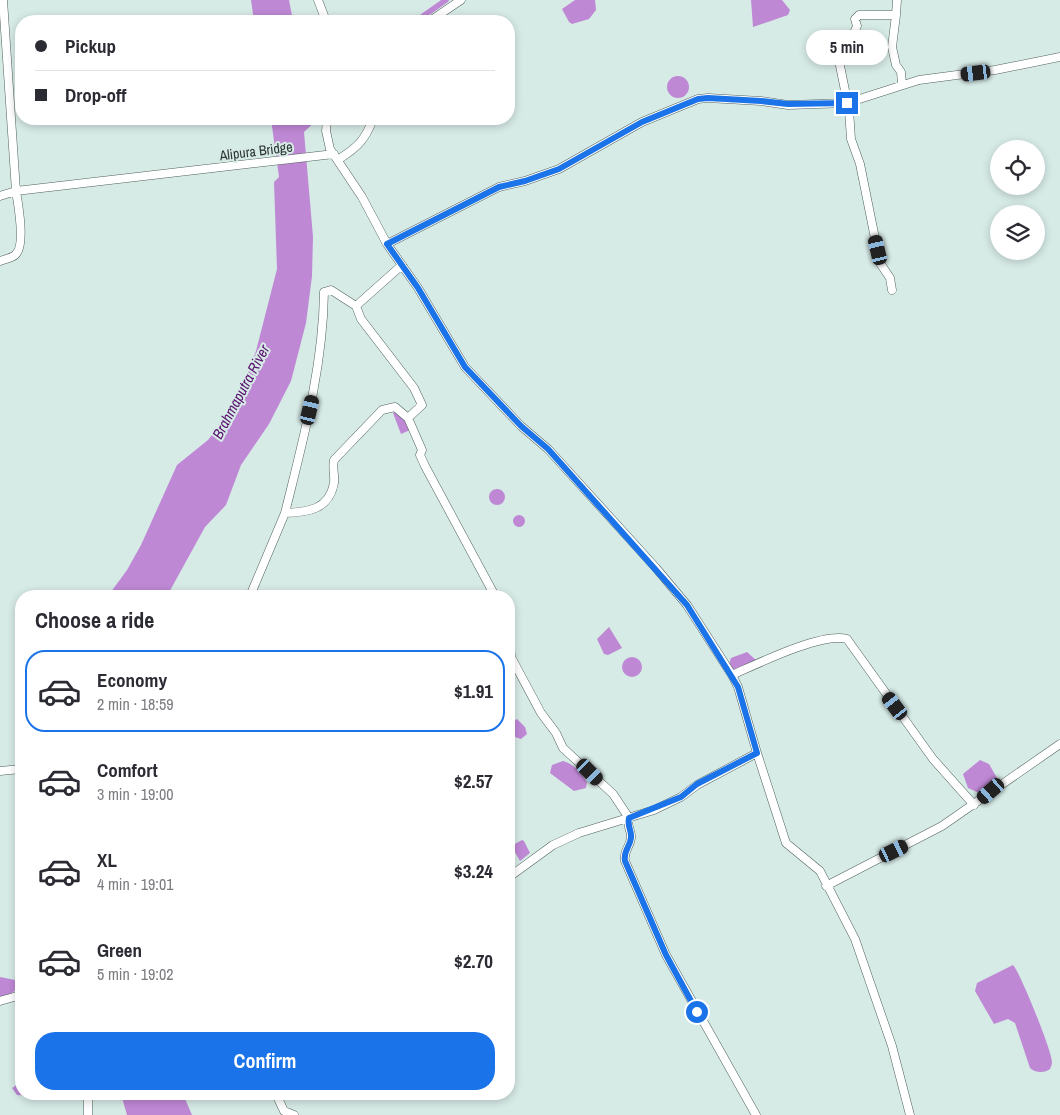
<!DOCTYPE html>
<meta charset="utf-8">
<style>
body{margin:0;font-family:"Archivo Narrow",sans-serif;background:#f7f7f7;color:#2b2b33;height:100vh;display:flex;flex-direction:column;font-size:19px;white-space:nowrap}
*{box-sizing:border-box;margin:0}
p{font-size:16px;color:#7c7c81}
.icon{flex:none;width:28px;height:28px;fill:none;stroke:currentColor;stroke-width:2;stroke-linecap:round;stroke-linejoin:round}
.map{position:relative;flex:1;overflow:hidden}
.side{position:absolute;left:15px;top:590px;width:500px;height:510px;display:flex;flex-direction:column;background:#fff;border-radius:20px;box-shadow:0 2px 8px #0003}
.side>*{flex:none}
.top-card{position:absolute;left:15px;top:15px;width:500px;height:110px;border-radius:20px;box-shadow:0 2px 8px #0003;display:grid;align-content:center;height:110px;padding:0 20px;background:#fff}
.controls{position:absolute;left:990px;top:140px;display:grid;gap:10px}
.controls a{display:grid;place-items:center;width:55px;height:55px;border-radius:50%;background:#fff;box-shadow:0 2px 8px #0003;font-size:25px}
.end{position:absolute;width:22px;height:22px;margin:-11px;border:6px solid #1a73e8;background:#fff;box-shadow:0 0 0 2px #fff}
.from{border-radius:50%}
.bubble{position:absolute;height:35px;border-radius:18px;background:#fff;box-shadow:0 2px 8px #0003;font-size:16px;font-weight:700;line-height:35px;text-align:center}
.car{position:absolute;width:15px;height:30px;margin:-15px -8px;border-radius:6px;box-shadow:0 0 4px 1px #0007;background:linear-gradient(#222 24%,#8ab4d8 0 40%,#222 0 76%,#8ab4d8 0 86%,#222 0)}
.top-card b{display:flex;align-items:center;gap:18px;height:48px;font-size:19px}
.top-card b+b{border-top:1px solid #e1e1e2}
.top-card i{width:12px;height:12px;background:#2b2b33}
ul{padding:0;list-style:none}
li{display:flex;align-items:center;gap:15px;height:82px;margin:0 10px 8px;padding:0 10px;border:2px solid transparent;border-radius:20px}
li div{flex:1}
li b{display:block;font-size:19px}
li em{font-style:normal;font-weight:700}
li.selected{border-color:#1a73e8}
li>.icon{width:45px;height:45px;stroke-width:1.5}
h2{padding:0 20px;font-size:22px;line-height:60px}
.action{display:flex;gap:10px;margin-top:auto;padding:10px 20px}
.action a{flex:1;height:58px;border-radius:20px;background:#1a73e8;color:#fff;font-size:20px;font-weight:700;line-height:58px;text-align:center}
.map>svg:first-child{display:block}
.water{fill:#bf88d5}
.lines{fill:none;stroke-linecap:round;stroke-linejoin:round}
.canal{stroke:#bf88d5;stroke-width:5.5}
.minor-casing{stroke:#50615e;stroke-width:9}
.minor{stroke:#fff;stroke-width:8}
.route{stroke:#1a73e8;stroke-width:6}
.labels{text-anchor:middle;stroke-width:4;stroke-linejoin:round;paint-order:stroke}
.street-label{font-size:14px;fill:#2c3432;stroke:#d6eae6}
.water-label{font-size:15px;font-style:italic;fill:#59116f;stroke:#d6eae6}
</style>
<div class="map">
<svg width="1060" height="1115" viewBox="0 0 1060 1115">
<rect width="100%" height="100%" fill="#d6eae6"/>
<path class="water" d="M251,0H289L293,21H254Z
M575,0H595L596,10L589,19L572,24L569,22L562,9Z
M751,0H782L790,10L788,15L753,27Z
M667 87a11 11 0 1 1 22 0a11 11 0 1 1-22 0Z
M271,119H318L304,132L313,237L312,276L306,323L291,381L269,424L241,465L226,505L205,527L167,596H108L127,570L141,545L177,465L208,440L238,401L256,351L277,269L274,182L279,177Z
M398,411L405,417L410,430L401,434L393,413Z
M489 497a8 8 0 1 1 16 0a8 8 0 1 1-16 0Z
M513 521a6 6 0 1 1 12 0a6 6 0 1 1-12 0Z
M609,627L622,648L608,655L604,654L597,639Z
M747,652L757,661L735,671L729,664L731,658Z
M622 667a10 10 0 1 1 20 0a10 10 0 1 1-20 0Z
M517,719L525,727L527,734L521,739L515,737L511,729V722Z
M980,760L989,764L997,778L996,784L979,793L968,788L963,774Z
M563,761C574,764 581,773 587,782L586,788L574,791L550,773L552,765Z
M522,840L524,841L530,853L520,861L512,847L513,845Z
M1013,965C1019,970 1052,1051 1052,1062C1052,1064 1051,1067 1050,1069C1045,1073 1035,1073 1030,1068L1015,1023L1008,1019L994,1024L975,991L977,983Z
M0,977L20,981L21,987L7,996H0Z
M21,1082V1094H52L43,1097L17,1095L12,1088Z
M121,1094H183L192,1115H127Z"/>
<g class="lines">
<path class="canal" d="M416,21L446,0"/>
<defs>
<path id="minor" d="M318,0L326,21
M896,15L892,47L896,65L901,72L902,84
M430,21L461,0
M327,119L326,131L330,149L362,197L387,244L418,288L465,367L521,426L548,449L656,568L687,605L732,675L738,687L757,753L786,843L820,871L855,939L892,1046L910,1115
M339,159C358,147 365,140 373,119
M0,196L16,191L3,0
M387,244L499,187L525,181L559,169L642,122L698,99L708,98L761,101L788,105L847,103L919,80L995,70L1060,57
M0,261C5,259 12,258 15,255C26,247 18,203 16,191L334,154
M892,290L890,278L880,263L860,164L851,139L849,110L837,51L842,40L853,35L857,26L855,19L859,15H896L897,0
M408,418L422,450L420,455L425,466L495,596
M285,513C303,440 323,368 324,292L331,290L356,306
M250,596L285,513C308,512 329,510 334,483C335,475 332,468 334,460L382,410L395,407L408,418L422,405L414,388L361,319L356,306L402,265
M509,633L511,657L541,713L556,733L563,748L613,794L629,818C626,826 632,831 631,838C630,847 623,851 625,861L666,955L756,1115
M732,675C757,664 822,632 847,639L933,759L974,805
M0,771L21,769
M509,877L553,845L579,833L654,810L681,797L697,785L757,753
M826,886L942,826L1060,744
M0,1001L21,995
M88,1094V1115
M276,1094L284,1111L294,1115"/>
</defs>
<use href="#minor" class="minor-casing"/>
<use href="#minor" class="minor"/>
</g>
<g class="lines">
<path class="route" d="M697,1012L666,955L625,861C623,851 630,847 631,838C632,831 627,826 629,818L681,797L697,784L757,753L738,687L687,605L548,449L521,426L465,367L418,288L387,244L499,187L525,181L559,169L642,122L698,99L708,98L761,101L788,104L847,103"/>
</g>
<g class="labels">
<g class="street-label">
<text transform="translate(256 151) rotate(-7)" y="5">Alipura Bridge</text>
</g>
<g class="water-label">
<text transform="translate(241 392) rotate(-62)" y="5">Brahmaputra River</text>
</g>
</g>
</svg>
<div class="controls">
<a><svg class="icon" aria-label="locate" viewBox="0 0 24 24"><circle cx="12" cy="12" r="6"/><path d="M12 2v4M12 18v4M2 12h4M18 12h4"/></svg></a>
<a><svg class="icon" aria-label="layers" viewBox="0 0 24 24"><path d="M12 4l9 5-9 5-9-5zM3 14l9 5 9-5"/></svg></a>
</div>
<i class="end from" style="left:697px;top:1012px"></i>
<i class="end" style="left:847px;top:103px"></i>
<div class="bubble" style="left:806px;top:30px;width:82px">5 min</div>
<i class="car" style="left:976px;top:73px;rotate:263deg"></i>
<i class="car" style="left:878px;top:250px;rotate:347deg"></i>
<i class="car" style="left:310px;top:410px;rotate:13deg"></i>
<i class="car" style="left:895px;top:706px;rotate:323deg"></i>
<i class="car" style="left:590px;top:772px;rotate:135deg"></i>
<i class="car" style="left:991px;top:791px;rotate:229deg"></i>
<i class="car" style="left:894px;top:851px;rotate:64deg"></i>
<div class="top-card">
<b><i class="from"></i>Pickup</b>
<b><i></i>Drop-off</b>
</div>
<section class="side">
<h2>Choose a ride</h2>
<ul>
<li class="selected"><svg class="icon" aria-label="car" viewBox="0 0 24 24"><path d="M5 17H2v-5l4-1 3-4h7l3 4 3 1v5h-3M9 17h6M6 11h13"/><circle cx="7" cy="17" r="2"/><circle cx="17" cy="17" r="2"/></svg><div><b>Economy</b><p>2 min · 18:59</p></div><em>$1.91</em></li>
<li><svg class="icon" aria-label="car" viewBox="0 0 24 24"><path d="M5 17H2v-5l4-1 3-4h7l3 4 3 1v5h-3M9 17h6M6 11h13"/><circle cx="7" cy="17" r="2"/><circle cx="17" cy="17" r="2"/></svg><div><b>Comfort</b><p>3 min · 19:00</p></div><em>$2.57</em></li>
<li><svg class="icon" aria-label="car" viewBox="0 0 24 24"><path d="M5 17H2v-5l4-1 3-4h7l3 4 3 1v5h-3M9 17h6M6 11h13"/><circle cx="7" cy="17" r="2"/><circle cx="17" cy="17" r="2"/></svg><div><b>XL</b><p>4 min · 19:01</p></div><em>$3.24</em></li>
<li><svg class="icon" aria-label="car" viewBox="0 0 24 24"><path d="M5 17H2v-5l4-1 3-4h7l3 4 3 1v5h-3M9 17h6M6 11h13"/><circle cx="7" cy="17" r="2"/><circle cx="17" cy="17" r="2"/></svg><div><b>Green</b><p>5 min · 19:02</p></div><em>$2.70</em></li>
</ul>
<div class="action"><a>Confirm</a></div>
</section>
</div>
